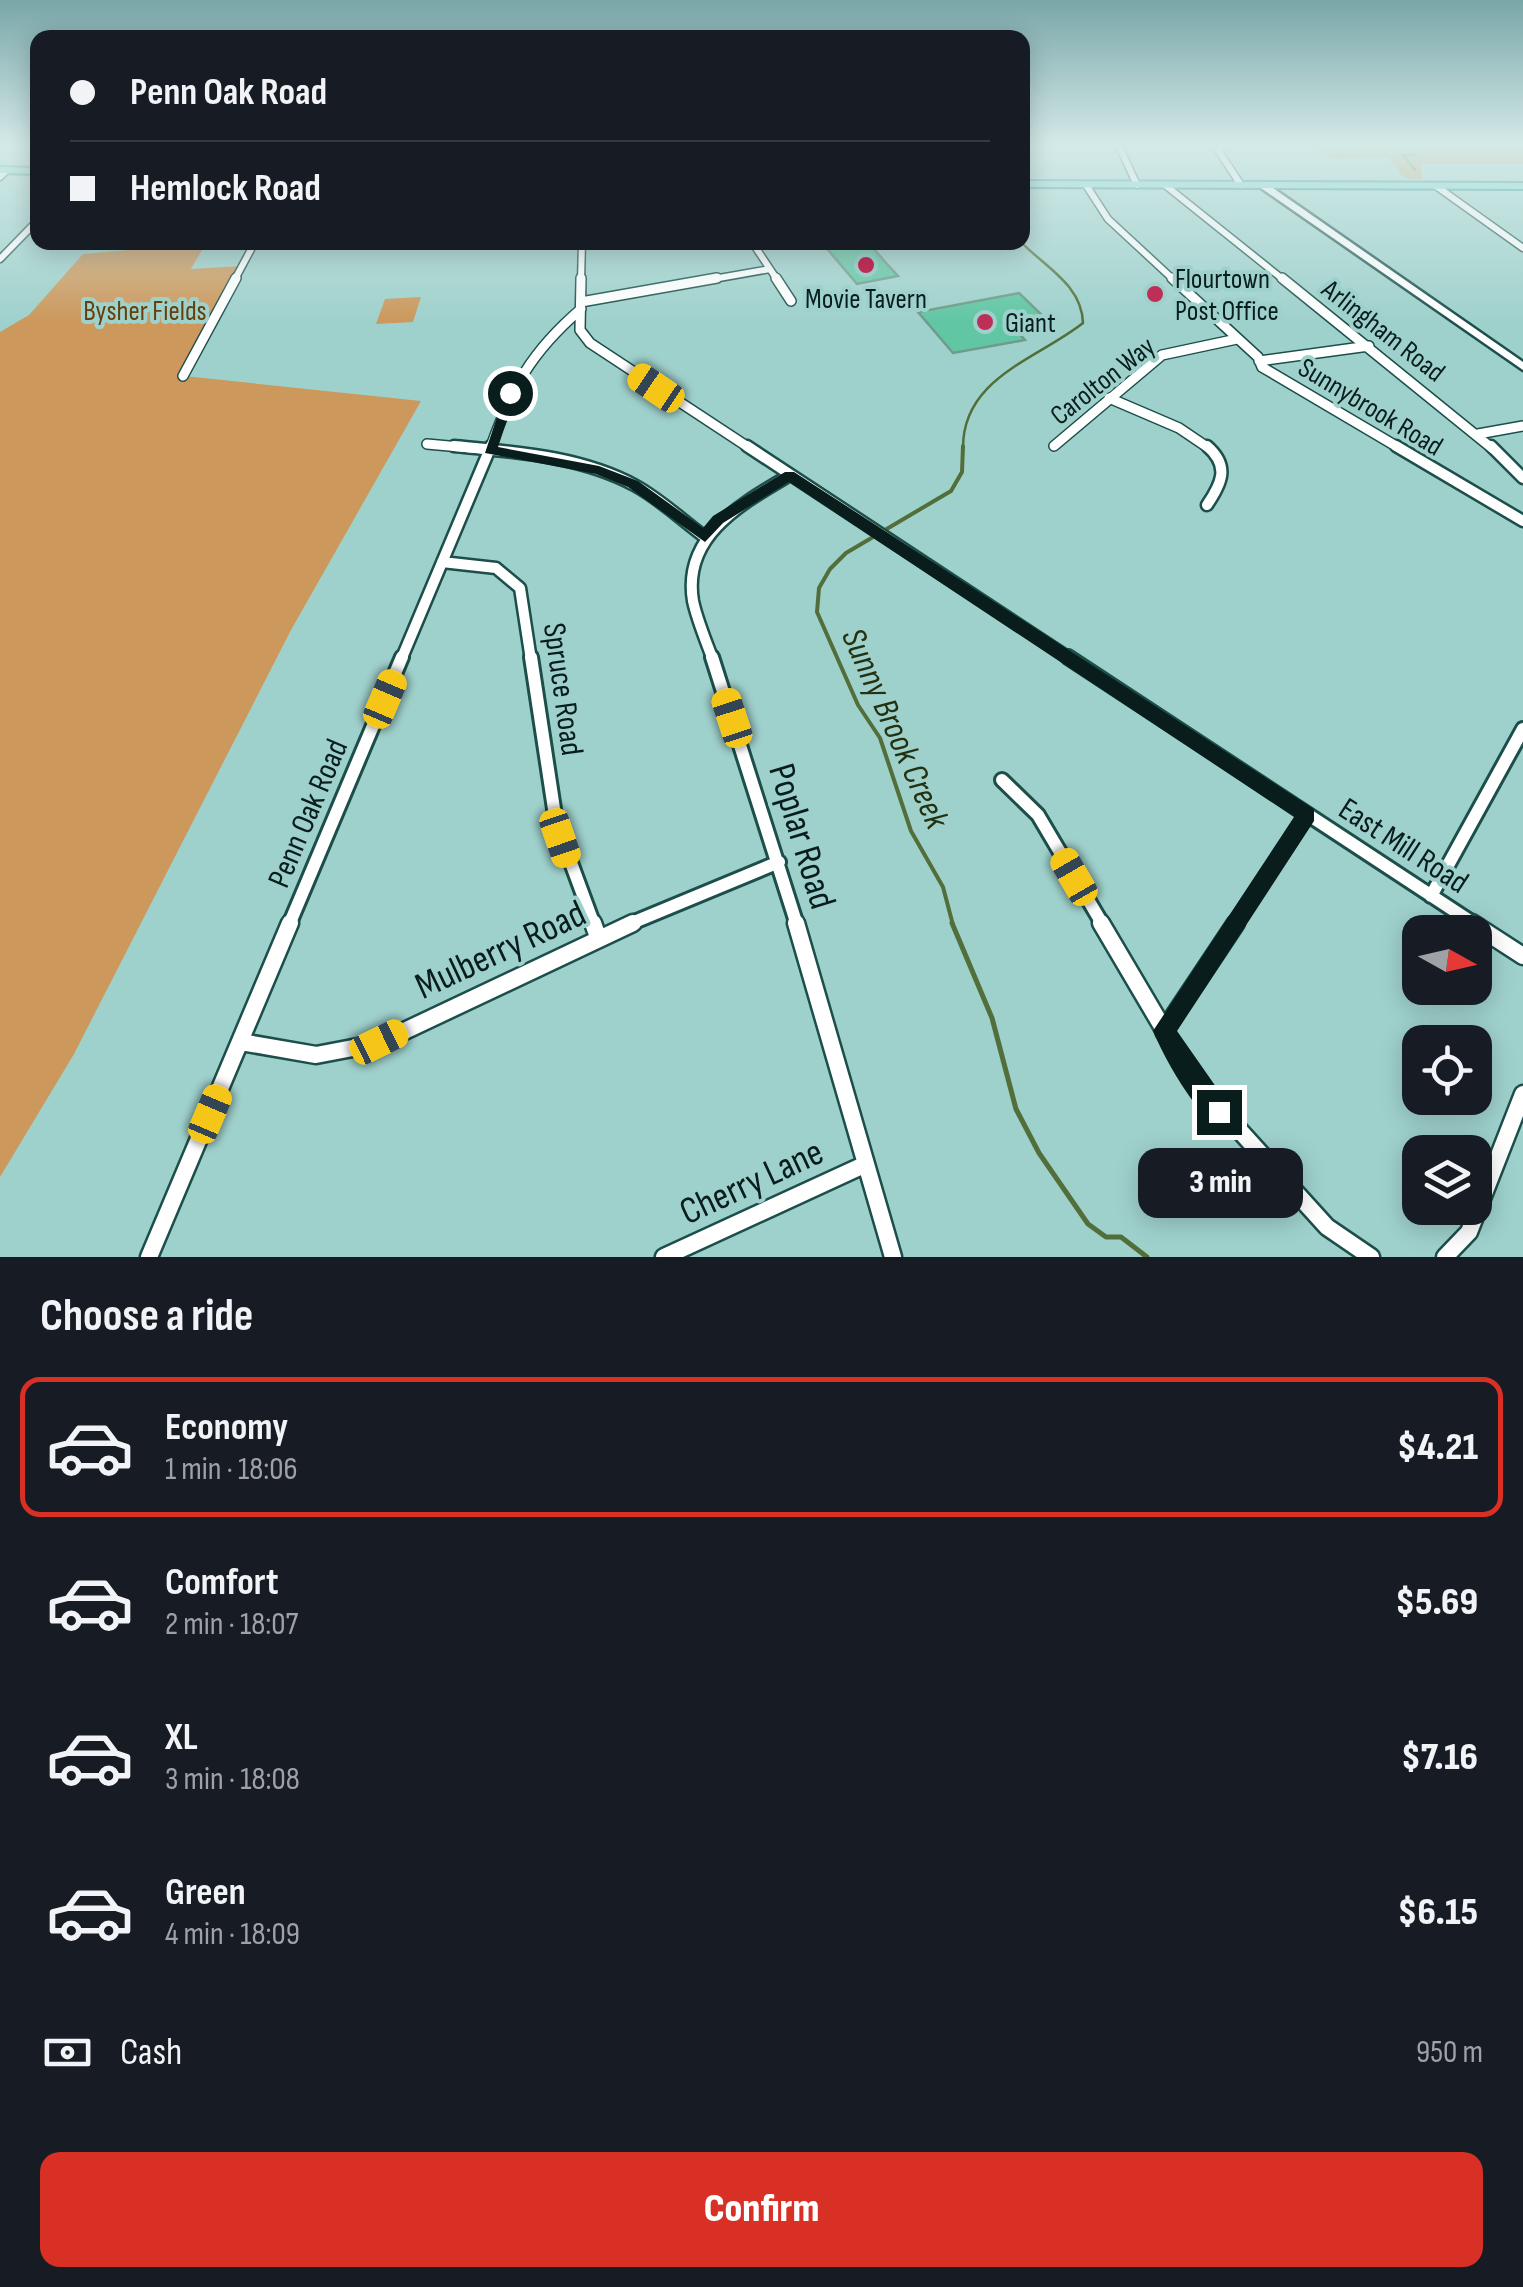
<!DOCTYPE html>
<meta charset="utf-8">
<style>
body{margin:0;font-family:"Sofia Sans Condensed",sans-serif;background:#20242c;color:#f1f3f6;height:100vh;display:flex;flex-direction:column;font-size:38px;white-space:nowrap}
*{box-sizing:border-box;margin:0}
p{font-size:32px;color:#9ea1a6}
.icon{flex:none;width:55px;height:55px;fill:none;stroke:currentColor;stroke-width:2;stroke-linecap:round;stroke-linejoin:round}
.map{position:relative;height:1257px;overflow:hidden}
.sheet{display:flex;flex-direction:column;background:#171b24;flex:1}
.sheet>*{flex:none}
.hud{position:absolute;left:30px;top:30px;width:1000px;height:220px;border-radius:20px;box-shadow:0 5px 25px #0003;display:grid;align-content:center;height:220px;padding:0 40px;background:#171b24}
.needle{width:65px;rotate:98deg}
.fabs{position:absolute;left:1402px;top:915px;display:grid;gap:20px}
.fabs a{display:grid;place-items:center;width:90px;height:90px;border-radius:20px;background:#171b24;box-shadow:0 5px 25px #0003;font-size:50px}
.end{position:absolute;width:45px;height:45px;margin:-22px;border:12px solid #091e1c;background:#fff;box-shadow:0 0 0 5px #fff}
.from{border-radius:50%}
.bubble{position:absolute;height:70px;border-radius:20px;background:#171b24;box-shadow:0 5px 25px #0003;font-size:32px;font-weight:800;line-height:70px;text-align:center}
.car{position:absolute;width:30px;height:60px;margin:-30px -15px;border-radius:12px;box-shadow:0 0 8px 2px #0007;background:linear-gradient(#f5c518 24%,#345 0 40%,#f5c518 0 76%,#345 0 86%,#f5c518 0)}
.hud b{display:flex;align-items:center;gap:35px;height:95px;font-size:38px}
.hud b+b{border-top:2px solid #363941}
.hud i{width:25px;height:25px;background:#f1f3f6}
ul{padding:0;list-style:none}
li{display:flex;align-items:center;gap:30px;height:140px;margin:0 20px 15px;padding:0 20px;border:5px solid transparent;border-radius:20px}
li div{flex:1}
li b{display:block;font-size:38px}
li em{font-style:normal;font-weight:800}
li.on{border-color:#d93025}
li>.icon{width:90px;height:90px;stroke-width:1.5}
h2{padding:0 40px;font-size:45px;line-height:120px}
.pay{display:flex;align-items:center;gap:25px;height:110px;padding:0 40px;font-size:38px}
.pay p{margin-inline-start:auto}
.button{display:flex;gap:20px;margin-top:auto;padding:20px 40px}
.button a{flex:1;height:115px;border-radius:20px;background:#d93025;color:#fff;font-size:40px;font-weight:800;line-height:115px;text-align:center}
.map>svg:first-child{display:block}
.green{fill:#cc985c}
.lines{fill:none;stroke-linecap:round;stroke-linejoin:round}
.stream-far2{stroke:#526f3b;stroke-width:2.5}
.stream-far1{stroke:#526f3b;stroke-width:4}
.stream{stroke:#526f3b;stroke-width:5}
.building{fill:#61c6a4;stroke:#709a8a;stroke-width:2.5}
.minor-far4-casing{stroke:#1c4e4a;stroke-width:9}
.minor-far3-casing{stroke:#1c4e4a;stroke-width:12}
.minor-far2-casing{stroke:#1c4e4a;stroke-width:15}
.minor-far1-casing{stroke:#1c4e4a;stroke-width:18}
.minor-casing{stroke:#1c4e4a;stroke-width:21}
.tertiary-casing{stroke:#1c4e4a;stroke-width:5}
.primary-casing{stroke:#15857e;stroke-width:4}
.minor-far4{stroke:#fff;stroke-width:6}
.minor-far3{stroke:#fff;stroke-width:9}
.minor-far2{stroke:#fff;stroke-width:10}
.minor-far1{stroke:#fff;stroke-width:12}
.minor{stroke:#fff;stroke-width:16}
.tertiary{fill:#fff;fill-rule:evenodd}
.primary{fill:#76d7d1;fill-rule:evenodd}
.route{fill:#091e1c}
.poi-dot{fill:#be2f58;stroke:#9fd1cc;stroke-width:4}
.labels{text-anchor:middle;stroke-width:8;stroke-linejoin:round;paint-order:stroke}
.far-poi-label{font-size:28px;fill:#091e1c;stroke:#9fd1cc;text-anchor:start}
.far-park-label{font-size:28px;fill:#653f09;stroke:#9fd1cc}
.far-street-label{font-size:28px;fill:#091e1c;stroke:#9fd1cc}
.street-label{font-size:32px;fill:#091e1c;stroke:#9fd1cc}
.water-label{font-size:35px;font-style:italic;fill:#243212;stroke:#9fd1cc}
.near-street-label{font-size:38px;fill:#091e1c;stroke:#9fd1cc}
</style>
<div class="map">
<svg width="1523" height="1257" viewBox="0 0 1523 1257">
<rect width="100%" height="100%" fill="#9fd1cc"/>
<path class="green" d="M1314,146H1523V164H1421L1422,179C1396,182 1401,168 1388,157L1333,159Z
M206,243L191,269L242,266L184,376L421,401L291,630L74,1054L0,1177V332L29,315L83,254Z
M421,297L413,322L376,324L385,299Z"/>
<g class="lines">
<path class="stream-far2" d="M1405,146L1416,155H1403L1415,170
M963,449C962,378 1036,360 1083,323C1082,285 1045,267 1021,242"/>
<path class="stream-far1" d="M953,925L943,887L911,831L880,738L858,705L817,612L819,588L830,569L846,553L951,491L962,472L963,446"/>
<path class="stream" d="M952,923L992,1018L1016,1109L1039,1153L1088,1224L1106,1237H1121L1147,1257"/>
</g>
<path class="building" d="M868,242L886,263L898,276L857,284L823,244Z
M1019,293L1046,319L1042,324L1015,329L1025,340L953,353L918,312Z"/>
<g class="lines">
<defs>
<path id="minor-far4" d="M1119,146L1137,185
M1224,146L1218,150L1241,185
M0,177L7,170
M1086,185L1108,219L1175,281
M1165,185L1285,281
M1436,186L1523,248
M752,242L778,281
M0,259L38,220
M234,281L255,242
M581,281L582,242
M702,281L770,269"/>
<path id="minor-far3" d="M581,278L580,330L590,343L751,449
M776,278L791,301
M1172,278L1258,357L1262,367L1401,449
M1282,278L1493,449
M581,302L717,278
M1259,361L1369,346
M183,376L236,278
M1109,398L1179,428L1210,449
M1478,434L1523,426
M427,444L482,449
M1054,446L1162,355L1237,339
M490,449C512,387 531,352 581,309"/>
<path id="minor-far2" d="M454,446C515,452 581,456 636,486C661,500 682,520 705,537
M747,446L1072,660
M1396,446L1523,521
M1491,446L1523,478
M1207,505C1222,483 1230,466 1207,446
M442,562L496,568L520,588L531,660
M401,660L491,446
M713,660C706,641 697,620 693,601C682,535 743,503 790,475"/>
<path id="minor-far1" d="M531,657L556,822L594,925
M712,657L797,925
M1068,657L1476,925
M1002,780L1038,815L1103,925
M1431,896L1523,729
M289,925L402,657
M627,925L779,862
M1234,925L1307,815"/>
<path id="minor" d="M593,923L598,937
M796,923L893,1257
M1101,923L1193,1079L1327,1227L1371,1257
M1472,923L1523,956
M1164,1031L1236,923
M241,1042L316,1055L379,1043L633,923
M149,1257L290,923
M664,1257L866,1164
M1445,1257L1469,1232L1523,1094"/>
<path id="tertiary" d="M1261,184H1267L1523,362V370L1261,188Z"/>
<path id="primary" d="M0,167L38,168V174L0,173Z
M1022,181L1523,183V189L1022,187Z"/>
</defs>
<use href="#minor-far4" class="minor-far4-casing"/>
<use href="#minor-far3" class="minor-far3-casing"/>
<use href="#minor-far2" class="minor-far2-casing"/>
<use href="#minor-far1" class="minor-far1-casing"/>
<use href="#minor" class="minor-casing"/>
<use href="#tertiary" class="tertiary-casing"/>
<use href="#primary" class="primary-casing"/>
<use href="#minor-far4" class="minor-far4"/>
<use href="#minor-far3" class="minor-far3"/>
<use href="#minor-far2" class="minor-far2"/>
<use href="#minor-far1" class="minor-far1"/>
<use href="#minor" class="minor"/>
<use href="#tertiary" class="tertiary"/>
<use href="#primary" class="primary"/>
</g>
<linearGradient id="sky" x2="0" y2="1"><stop stop-color="#79a6a8"/><stop offset="0.45" stop-color="#d4eae8"/><stop offset="1" stop-color="#d4eae8" stop-opacity="0"/></linearGradient>
<rect width="1523" height="322" fill="url(#sky)"/>
<path class="route" d="M506,390L516,393L498,447L599,466L638,481L703,528L713,516L785,472H794L1314,809V821L1177,1031L1228,1104L1231,1112L1228,1121L1219,1125C1195,1115 1163,1055 1153,1031L1294,817L789,482L723,523L705,542L628,487L596,474L485,453Z"/>
<g class="poi-dot">
<circle cx="866" cy="265" r="10"/>
<circle cx="1155" cy="294" r="10"/>
<circle cx="985" cy="322" r="10"/>
</g>
<g class="labels">
<g class="far-poi-label">
<text x="1175" y="288">Flourtown<tspan x="1175" dy="32">Post Office</tspan></text>
<text x="866" y="308" text-anchor="middle">Movie Tavern</text>
<text x="1005" y="332">Giant</text>
</g>
<g class="far-park-label">
<text x="145" y="320">Bysher Fields</text>
</g>
<g class="far-street-label">
<text transform="translate(1384 330) rotate(38)" y="10">Arlingham Road</text>
<text transform="translate(1102 380) rotate(-38)" y="10">Carolton Way</text>
<text transform="translate(1371 406) rotate(31)" y="10">Sunnybrook Road</text>
</g>
<g class="street-label">
<text transform="translate(564 689) rotate(82)" y="11">Spruce Road</text>
<text transform="translate(307 813) rotate(-67)" y="11">Penn Oak Road</text>
<text transform="translate(1404 845) rotate(33)" y="11">East Mill Road</text>
</g>
<g class="water-label">
<text transform="translate(896 728) rotate(66)" y="12">Sunny Brook Creek</text>
</g>
<g class="near-street-label">
<text transform="translate(803 836) rotate(73)" y="13">Poplar Road</text>
<text transform="translate(500 949) rotate(-25)" y="13">Mulberry Road</text>
<text transform="translate(751 1181) rotate(-25)" y="13">Cherry Lane</text>
</g>
</g>
</svg>
<div class="fabs">
<a><svg class="needle" viewBox="-14 -14 28 28"><path d="M0-13l5 13h-10z" fill="#e53935"/><path d="M0 13l5-13h-10z" fill="#9ea1a6"/></svg></a>
<a><svg class="icon" aria-label="locate" viewBox="0 0 24 24"><circle cx="12" cy="12" r="6"/><path d="M12 2v4M12 18v4M2 12h4M18 12h4"/></svg></a>
<a><svg class="icon" aria-label="layers" viewBox="0 0 24 24"><path d="M12 4l9 5-9 5-9-5zM3 14l9 5 9-5"/></svg></a>
</div>
<i class="end from" style="left:510px;top:393px"></i>
<i class="end" style="left:1219px;top:1112px"></i>
<div class="bubble" style="left:1138px;top:1148px;width:165px">3 min</div>
<i class="car" style="left:656px;top:388px;rotate:304deg"></i>
<i class="car" style="left:385px;top:699px;rotate:23deg"></i>
<i class="car" style="left:732px;top:718px;rotate:342deg"></i>
<i class="car" style="left:560px;top:838px;rotate:161deg"></i>
<i class="car" style="left:1074px;top:877px;rotate:330deg"></i>
<i class="car" style="left:379px;top:1042px;rotate:64deg"></i>
<i class="car" style="left:210px;top:1114px;rotate:23deg"></i>
<div class="hud">
<b><i class="from"></i>Penn Oak Road</b>
<b><i></i>Hemlock Road</b>
</div>
</div>
<section class="sheet">
<h2>Choose a ride</h2>
<ul>
<li class="on"><svg class="icon" aria-label="car" viewBox="0 0 24 24"><path d="M5 17H2v-5l4-1 3-4h7l3 4 3 1v5h-3M9 17h6M6 11h13"/><circle cx="7" cy="17" r="2"/><circle cx="17" cy="17" r="2"/></svg><div><b>Economy</b><p>1 min · 18:06</p></div><em>$4.21</em></li>
<li><svg class="icon" aria-label="car" viewBox="0 0 24 24"><path d="M5 17H2v-5l4-1 3-4h7l3 4 3 1v5h-3M9 17h6M6 11h13"/><circle cx="7" cy="17" r="2"/><circle cx="17" cy="17" r="2"/></svg><div><b>Comfort</b><p>2 min · 18:07</p></div><em>$5.69</em></li>
<li><svg class="icon" aria-label="car" viewBox="0 0 24 24"><path d="M5 17H2v-5l4-1 3-4h7l3 4 3 1v5h-3M9 17h6M6 11h13"/><circle cx="7" cy="17" r="2"/><circle cx="17" cy="17" r="2"/></svg><div><b>XL</b><p>3 min · 18:08</p></div><em>$7.16</em></li>
<li><svg class="icon" aria-label="car" viewBox="0 0 24 24"><path d="M5 17H2v-5l4-1 3-4h7l3 4 3 1v5h-3M9 17h6M6 11h13"/><circle cx="7" cy="17" r="2"/><circle cx="17" cy="17" r="2"/></svg><div><b>Green</b><p>4 min · 18:09</p></div><em>$6.15</em></li>
</ul>
<div class="pay"><svg class="icon" aria-label="cash" viewBox="0 0 24 24"><path d="M3 7h18v10H3z"/><circle cx="12" cy="12" r="2"/></svg>Cash<p>950 m</p></div>
<div class="button"><a>Confirm</a></div>
</section>
